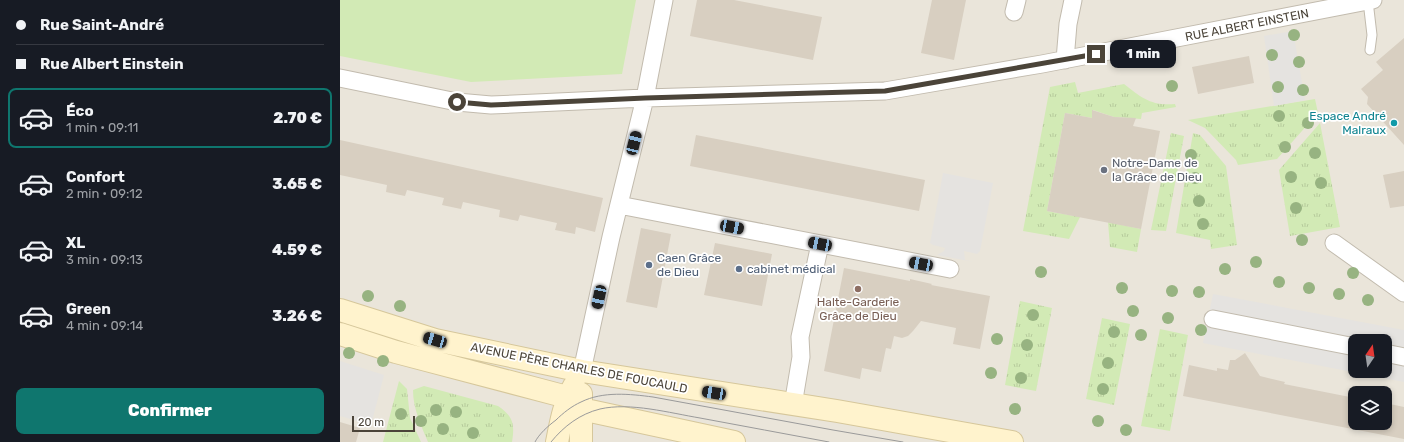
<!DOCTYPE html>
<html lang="fr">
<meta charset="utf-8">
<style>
body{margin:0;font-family:Rubik,sans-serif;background:#20242c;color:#f1f3f6;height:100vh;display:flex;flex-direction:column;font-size:15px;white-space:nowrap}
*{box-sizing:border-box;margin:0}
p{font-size:13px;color:#9ea1a6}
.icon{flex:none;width:22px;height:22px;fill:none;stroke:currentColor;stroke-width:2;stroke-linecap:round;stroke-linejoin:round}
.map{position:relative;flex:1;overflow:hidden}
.side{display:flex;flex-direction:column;background:#171b24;width:340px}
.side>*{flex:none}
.hud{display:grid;align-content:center;height:88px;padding:0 16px;background:#171b24}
.needle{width:26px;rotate:13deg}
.controls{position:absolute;left:1008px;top:334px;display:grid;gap:8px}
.controls a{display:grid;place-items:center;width:44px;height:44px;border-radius:8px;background:#171b24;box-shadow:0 2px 6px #0003;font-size:20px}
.scale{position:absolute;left:12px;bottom:10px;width:63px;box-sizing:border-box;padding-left:4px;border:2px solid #4b4439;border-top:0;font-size:11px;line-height:14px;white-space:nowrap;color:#4b4439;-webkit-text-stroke:3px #fff;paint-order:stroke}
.end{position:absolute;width:18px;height:18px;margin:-9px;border:5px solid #4b4439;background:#fff;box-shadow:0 0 0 2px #fff}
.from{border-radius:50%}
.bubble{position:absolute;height:28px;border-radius:8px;background:#171b24;box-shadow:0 2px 6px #0003;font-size:13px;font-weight:800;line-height:28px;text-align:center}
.car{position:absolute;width:12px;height:24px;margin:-12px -6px;border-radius:5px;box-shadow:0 0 3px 1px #0007;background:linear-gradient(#222 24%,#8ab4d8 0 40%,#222 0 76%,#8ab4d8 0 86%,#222 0)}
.hud b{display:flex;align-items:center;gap:14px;height:38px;font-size:15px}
.hud b+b{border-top:1px solid #363941}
.hud i{width:10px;height:10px;background:#f1f3f6}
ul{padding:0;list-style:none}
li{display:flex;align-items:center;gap:12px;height:60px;margin:0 8px 6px;padding:0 8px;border:2px solid transparent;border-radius:8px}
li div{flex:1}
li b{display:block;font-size:15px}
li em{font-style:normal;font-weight:800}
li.current{border-color:#0f766e}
li>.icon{width:36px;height:36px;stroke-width:1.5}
.action{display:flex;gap:8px;margin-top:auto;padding:8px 16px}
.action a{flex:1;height:46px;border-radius:8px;background:#0f766e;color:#fff;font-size:16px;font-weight:800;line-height:46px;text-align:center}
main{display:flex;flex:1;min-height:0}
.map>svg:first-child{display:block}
.residential{fill:#eae5da;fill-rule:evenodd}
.grass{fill:url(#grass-tufts)}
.green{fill:#d2eab5}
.parking{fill:#e5e3e0;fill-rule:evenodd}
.building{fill:#d8cfc1}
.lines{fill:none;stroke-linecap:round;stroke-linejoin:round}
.lane-casing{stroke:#c2bbae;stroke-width:11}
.street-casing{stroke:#c2bbae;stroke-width:19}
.secondary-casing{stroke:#d6c79b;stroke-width:24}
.lane{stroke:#fff;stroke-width:9}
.street{stroke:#fff;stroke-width:17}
.secondary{stroke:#fff3cd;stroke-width:22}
.tram{stroke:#9a9a9a;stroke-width:1}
.tree{fill:#97b381}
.route{stroke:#4b4439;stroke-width:5}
.culture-dot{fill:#0f9aa8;stroke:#fff;stroke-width:1.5}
.worship-dot{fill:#6b7280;stroke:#fff;stroke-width:1.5}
.service-dot{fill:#5c6f8a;stroke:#fff;stroke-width:1.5}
.education-dot{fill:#8d6e63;stroke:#fff;stroke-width:1.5}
.labels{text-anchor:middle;stroke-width:3.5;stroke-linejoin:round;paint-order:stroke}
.street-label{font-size:12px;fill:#4b4439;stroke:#fff}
.culture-label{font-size:12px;fill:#0d838f;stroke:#fff;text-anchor:end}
.worship-label{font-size:12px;fill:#5b616d;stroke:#fff;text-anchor:start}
.service-label{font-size:12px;fill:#4e5e75;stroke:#fff;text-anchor:start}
.education-label{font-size:12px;fill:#785e54;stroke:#fff}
</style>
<main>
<section class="side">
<div class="hud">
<b><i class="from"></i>Rue Saint-André</b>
<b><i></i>Rue Albert Einstein</b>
</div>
<ul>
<li class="current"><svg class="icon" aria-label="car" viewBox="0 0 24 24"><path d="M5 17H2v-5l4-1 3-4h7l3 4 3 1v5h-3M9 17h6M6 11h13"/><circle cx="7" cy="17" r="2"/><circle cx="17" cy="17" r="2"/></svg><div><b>Éco</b><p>1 min · 09:11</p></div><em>2.70 €</em></li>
<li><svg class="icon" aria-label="car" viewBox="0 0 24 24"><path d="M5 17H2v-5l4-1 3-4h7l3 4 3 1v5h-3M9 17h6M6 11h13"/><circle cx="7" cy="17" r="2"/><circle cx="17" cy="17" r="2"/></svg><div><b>Confort</b><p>2 min · 09:12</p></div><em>3.65 €</em></li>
<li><svg class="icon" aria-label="car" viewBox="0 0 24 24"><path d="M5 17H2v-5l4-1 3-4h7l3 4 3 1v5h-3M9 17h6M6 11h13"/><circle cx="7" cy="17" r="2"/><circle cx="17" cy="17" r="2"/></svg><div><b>XL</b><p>3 min · 09:13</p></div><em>4.59 €</em></li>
<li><svg class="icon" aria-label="car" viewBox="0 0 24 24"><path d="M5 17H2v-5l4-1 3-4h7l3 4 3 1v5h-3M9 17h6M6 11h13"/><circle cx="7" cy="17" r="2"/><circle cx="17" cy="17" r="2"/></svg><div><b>Green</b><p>4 min · 09:14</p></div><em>3.26 €</em></li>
</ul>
<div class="action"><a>Confirmer</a></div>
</section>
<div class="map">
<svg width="1064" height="442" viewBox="0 0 1064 442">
<defs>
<pattern id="grass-tufts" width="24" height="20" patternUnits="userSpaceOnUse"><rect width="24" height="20" fill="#d2eab5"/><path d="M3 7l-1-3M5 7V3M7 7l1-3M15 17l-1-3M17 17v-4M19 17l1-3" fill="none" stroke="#b6ca9c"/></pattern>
</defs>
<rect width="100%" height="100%" fill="#f6f3ec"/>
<path class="residential" d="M0,0H1064V442H0ZM1015,341H1045V371H1015ZM1015,393H1045V423H1015Z"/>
<path class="grass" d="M735,82L738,93L784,84C802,98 811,106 835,104L836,107L802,113L801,119L774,117L753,110L752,118L725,113L707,211L740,217L729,239L683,231L710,87Z
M975,99L978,113L937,159L898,165L896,160L865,128L848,120Z
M980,123L1000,227L950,236L939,170Z
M831,133L844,136L826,231L811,230Z
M853,133L860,135L886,166L897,245L871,249L870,240L836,233Z
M768,222L801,229L797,252L770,247Z
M680,301L712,308L696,391L665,385Z
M762,318L790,324L774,405L746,399Z
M820,329L848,335L830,431L801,426Z
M59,381L67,389L70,418L81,442H43Z
M84,386L158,406C173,416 175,424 172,442H88C81,425 73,409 73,390Z"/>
<path class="green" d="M0,0H296L282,74L131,82L0,56Z"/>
<path class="parking" d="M953,31L965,100L934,106L924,36Z
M603,173L653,183L640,251L637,254L624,251L625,260L634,262L597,255L604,251L605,248L593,245L590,243Z
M873,294L1064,330V382L863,343ZM1015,341H1045V371H1015Z
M0,361L44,375L31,425L0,416Z"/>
<path class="building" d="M357,0H394L482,17L473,60L350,36Z
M592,0H626L614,60L581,53Z
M1064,38V145L1027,104L1028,97L1021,89L1043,70L1036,62Z
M909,56L914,83L858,94L852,67Z
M752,110L774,117L796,118L793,126L820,131L801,229L707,211L725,113L752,118Z
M356,135L585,180L579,211L350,166Z
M0,140L263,198L255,232L236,227L235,234L215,230L217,223L180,215L178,221L159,217L160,210L123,202L121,209L102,205L104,198L67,190L65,196L46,192L47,185L0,175Z
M1064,171V206L1050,208L1043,175Z
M301,228L331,234L317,308L286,302Z
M375,243L432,254L422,306L364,295Z
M504,268L570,281V279L592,284L591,285L650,296L640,349L613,344L616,328L581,321L573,331L568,336L562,338L554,336L551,349L546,348L541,372L522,368L520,379L484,371Z
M905,353L920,376L945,382L944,384L1015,398V423H1045V403L1064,407V439L843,396L849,365L877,371V368L888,370L890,360H895Z
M0,422L20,428L16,442H0Z"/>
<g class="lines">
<defs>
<path id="lane" d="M1028,1L1032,35L1030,50"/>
<path id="street" d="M674,12L677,0
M725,60L728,24L733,0
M0,78L117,102L151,105L305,98L545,91L702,64L1033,0
M279,205L610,269
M994,243L1064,293
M873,319L1015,347
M1045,353L1064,357
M242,371L271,237L305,98L324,0
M453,405L461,357L460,337L480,244"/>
<path id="secondary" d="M0,310L95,340L242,371L497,411L672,442
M0,334L56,352L227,397L241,409L394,442
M241,394V442
M217,442C221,422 224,404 234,386"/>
</defs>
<use href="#lane" class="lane-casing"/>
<use href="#street" class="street-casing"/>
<use href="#secondary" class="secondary-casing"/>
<use href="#lane" class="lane"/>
<use href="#street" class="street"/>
<use href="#secondary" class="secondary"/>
<path class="tram" d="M195,442C199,434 208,426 216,420C223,413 232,406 241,402C263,391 290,394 313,397L493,430L563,442
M211,442C224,426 240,414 260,409C290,402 330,413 360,418C403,426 446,434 489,442"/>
</g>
<g class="tree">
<circle cx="954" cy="35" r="6"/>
<circle cx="932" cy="55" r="6"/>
<circle cx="959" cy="62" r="6"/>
<circle cx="832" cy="86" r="6"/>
<circle cx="938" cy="87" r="6"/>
<circle cx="963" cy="90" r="6"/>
<circle cx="939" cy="116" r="6"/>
<circle cx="968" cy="123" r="6"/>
<circle cx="945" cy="147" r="6"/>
<circle cx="975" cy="153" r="6"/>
<circle cx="851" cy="155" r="6"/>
<circle cx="951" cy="177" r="6"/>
<circle cx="855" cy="178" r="6"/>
<circle cx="981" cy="183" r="6"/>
<circle cx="859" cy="201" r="6"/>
<circle cx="956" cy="208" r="6"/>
<circle cx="863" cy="224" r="6"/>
<circle cx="962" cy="240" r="6"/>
<circle cx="916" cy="262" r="6"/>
<circle cx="885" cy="269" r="6"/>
<circle cx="701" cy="272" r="6"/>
<circle cx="1013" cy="273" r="6"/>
<circle cx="939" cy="282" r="6"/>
<circle cx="782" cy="288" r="6"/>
<circle cx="969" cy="288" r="6"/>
<circle cx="832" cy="291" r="6"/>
<circle cx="859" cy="292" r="6"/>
<circle cx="999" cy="294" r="6"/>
<circle cx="28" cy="296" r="6"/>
<circle cx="1028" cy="300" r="6"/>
<circle cx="60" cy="306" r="6"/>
<circle cx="793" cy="311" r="6"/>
<circle cx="693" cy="315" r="6"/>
<circle cx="828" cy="318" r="6"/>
<circle cx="861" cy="330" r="6"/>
<circle cx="774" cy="332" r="6"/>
<circle cx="801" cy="335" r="6"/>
<circle cx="657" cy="339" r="6"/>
<circle cx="687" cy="345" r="6"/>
<circle cx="9" cy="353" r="6"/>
<circle cx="43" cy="361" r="6"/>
<circle cx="768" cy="363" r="6"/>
<circle cx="651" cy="373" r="6"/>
<circle cx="681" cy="378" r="6"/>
<circle cx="763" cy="389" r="6"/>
<circle cx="675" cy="409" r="6"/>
<circle cx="96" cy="410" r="6"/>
<circle cx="116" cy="412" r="6"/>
<circle cx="61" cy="414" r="6"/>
<circle cx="81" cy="421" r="6"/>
<circle cx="758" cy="421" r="6"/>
<circle cx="103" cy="429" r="6"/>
<circle cx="786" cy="430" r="6"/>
<circle cx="133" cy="433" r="6"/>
</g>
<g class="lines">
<path class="route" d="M117,102L151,105L305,98L545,91L756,54"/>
</g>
<circle class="culture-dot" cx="1054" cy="123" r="4"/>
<circle class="worship-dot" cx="764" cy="170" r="4"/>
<g class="service-dot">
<circle cx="309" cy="265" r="4"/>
<circle cx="399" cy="269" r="4"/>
</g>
<circle class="education-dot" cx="518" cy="289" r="4"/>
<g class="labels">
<g class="street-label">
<text transform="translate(907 25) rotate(-11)" y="4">RUE ALBERT EINSTEIN</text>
<text transform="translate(239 368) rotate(11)" y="4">AVENUE PÈRE CHARLES DE FOUCAULD</text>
</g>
<g class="culture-label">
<text x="1046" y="120">Espace André<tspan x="1046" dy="14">Malraux</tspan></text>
</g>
<g class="worship-label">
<text x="772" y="167">Notre-Dame de<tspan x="772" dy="14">la Grâce de Dieu</tspan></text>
</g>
<g class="service-label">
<text x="317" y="262">Caen Grâce<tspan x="317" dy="14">de Dieu</tspan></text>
<text x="407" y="273">cabinet médical</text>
</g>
<g class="education-label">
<text x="518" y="306">Halte-Garderie<tspan x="518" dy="14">Grâce de Dieu</tspan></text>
</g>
</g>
</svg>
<div class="controls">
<a><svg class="needle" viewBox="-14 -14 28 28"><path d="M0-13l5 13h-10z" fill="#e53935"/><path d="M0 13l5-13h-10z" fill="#9ea1a6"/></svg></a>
<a><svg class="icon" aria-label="layers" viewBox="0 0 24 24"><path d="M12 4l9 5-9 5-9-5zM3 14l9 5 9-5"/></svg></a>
</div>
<div class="scale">20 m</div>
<i class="end from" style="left:117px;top:102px"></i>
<i class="end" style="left:756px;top:54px"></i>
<div class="bubble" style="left:770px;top:40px;width:66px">1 min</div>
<i class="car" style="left:294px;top:143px;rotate:14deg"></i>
<i class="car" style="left:392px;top:227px;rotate:101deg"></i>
<i class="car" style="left:480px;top:244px;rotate:281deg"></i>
<i class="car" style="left:581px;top:264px;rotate:281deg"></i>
<i class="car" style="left:259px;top:297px;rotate:192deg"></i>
<i class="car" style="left:95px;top:340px;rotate:286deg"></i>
<i class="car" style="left:374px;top:393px;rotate:279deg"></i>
</div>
</main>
